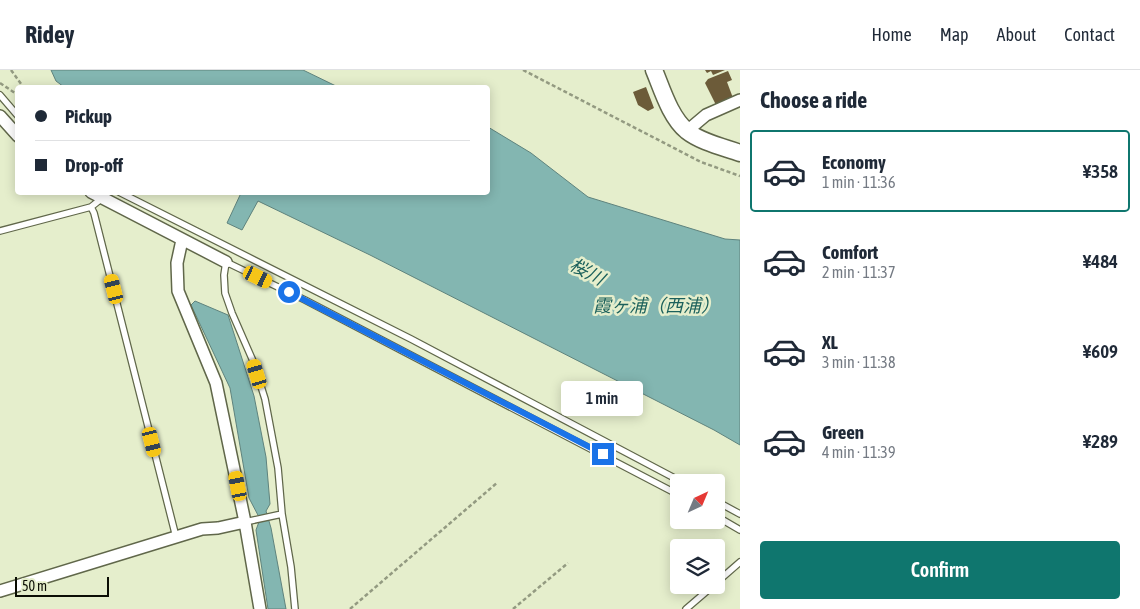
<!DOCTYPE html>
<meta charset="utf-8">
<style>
body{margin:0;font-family:"Asap Condensed","Noto Sans JP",sans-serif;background:#f6f6f7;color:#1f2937;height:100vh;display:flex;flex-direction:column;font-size:19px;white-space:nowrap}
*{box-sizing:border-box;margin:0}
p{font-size:16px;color:#747a83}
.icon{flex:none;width:28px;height:28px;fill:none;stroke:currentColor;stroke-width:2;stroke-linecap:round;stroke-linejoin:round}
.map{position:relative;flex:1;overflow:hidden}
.sheet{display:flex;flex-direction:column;background:#fff;width:400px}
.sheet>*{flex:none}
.guide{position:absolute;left:15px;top:15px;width:475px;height:110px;border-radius:5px;box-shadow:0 2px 12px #0003;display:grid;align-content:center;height:110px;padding:0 20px;background:#fff}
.needle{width:32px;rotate:44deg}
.controls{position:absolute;left:670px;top:404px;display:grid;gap:10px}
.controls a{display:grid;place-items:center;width:55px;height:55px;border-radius:5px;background:#fff;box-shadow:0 2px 12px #0003;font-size:25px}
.scale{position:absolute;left:15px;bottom:12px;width:94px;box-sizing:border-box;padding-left:5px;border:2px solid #0b0d04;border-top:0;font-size:14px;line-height:18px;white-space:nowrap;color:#0b0d04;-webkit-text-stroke:4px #e5eecc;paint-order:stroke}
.end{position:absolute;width:22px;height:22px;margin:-11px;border:6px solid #1a73e8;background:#fff;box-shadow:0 0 0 2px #fff}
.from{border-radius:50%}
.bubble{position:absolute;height:35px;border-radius:5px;background:#fff;box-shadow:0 2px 12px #0003;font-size:16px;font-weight:600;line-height:35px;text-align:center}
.car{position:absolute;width:15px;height:30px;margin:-15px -8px;border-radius:6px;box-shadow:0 0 4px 1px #0007;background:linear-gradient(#f5c518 24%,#345 0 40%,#f5c518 0 76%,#345 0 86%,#f5c518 0)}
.guide b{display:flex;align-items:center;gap:18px;height:48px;font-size:19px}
.guide b+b{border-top:1px solid #e0e1e3}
.guide i{width:12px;height:12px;background:#1f2937}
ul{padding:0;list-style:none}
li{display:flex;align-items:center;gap:15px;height:82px;margin:0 10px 8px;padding:0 10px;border:2px solid transparent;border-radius:5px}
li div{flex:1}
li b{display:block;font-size:19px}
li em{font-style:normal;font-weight:600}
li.selected{border-color:#0f766e}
li>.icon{width:45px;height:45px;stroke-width:1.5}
h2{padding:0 20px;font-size:22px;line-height:60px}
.action{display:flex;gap:10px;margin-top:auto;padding:10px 20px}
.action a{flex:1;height:58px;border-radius:5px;background:#0f766e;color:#fff;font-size:20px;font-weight:600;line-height:58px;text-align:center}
header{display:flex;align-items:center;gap:30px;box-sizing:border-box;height:70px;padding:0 25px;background:#fff;border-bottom:1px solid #e0e1e3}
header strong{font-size:24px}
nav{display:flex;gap:28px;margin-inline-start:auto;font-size:18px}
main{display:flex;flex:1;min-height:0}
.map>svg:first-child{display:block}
.water{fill:#83b6b1;stroke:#5f837d}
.building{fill:#6c5b39}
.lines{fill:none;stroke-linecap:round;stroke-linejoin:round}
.lane-casing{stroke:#60674a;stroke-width:8}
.street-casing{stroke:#60674a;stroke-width:14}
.secondary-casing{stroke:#60674a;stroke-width:19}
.path{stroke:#939a81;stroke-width:2.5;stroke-dasharray:4 2.5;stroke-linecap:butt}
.lane{stroke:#fff;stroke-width:5.5}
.street{stroke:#fff;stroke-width:11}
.secondary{stroke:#fff;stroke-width:16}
.route{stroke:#1a73e8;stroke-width:6}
.labels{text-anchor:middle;stroke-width:5;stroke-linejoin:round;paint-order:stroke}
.water-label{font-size:18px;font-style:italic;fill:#1b605b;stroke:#e5eecc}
</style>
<header>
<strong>Ridey</strong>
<nav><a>Home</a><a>Map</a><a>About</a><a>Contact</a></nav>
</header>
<main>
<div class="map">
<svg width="740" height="539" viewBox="0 0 740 539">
<rect width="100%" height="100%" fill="#e5eecc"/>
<path class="water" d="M51,0H303L338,17H64L56,11Z
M488,57L531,83L588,127L725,169L740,170V375L714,360L370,185L258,131L242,160L227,153L241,123L488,122Z
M195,231L228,245L254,326L266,387L270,434L266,441L271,458L286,539H268L256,460L260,449L249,428L230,318L191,235Z"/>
<path class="building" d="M705,0H725L713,5L711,1L707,3Z
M728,1L732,10L727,12L733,28L716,35L705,13L708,9Z
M646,17L654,38L648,41L638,35L633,22Z"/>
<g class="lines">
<defs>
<path id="lane" d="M0,25L18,46
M119,122L411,269L682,412
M91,137L94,143L176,467
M0,161L91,137L101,129
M716,431L740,444
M716,446L740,460
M245,452L282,444
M716,513L740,492
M295,539L291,497L282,444L278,398L265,329L253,291L232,243L225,223L224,205L226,192L305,230L679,425
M686,539L714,515"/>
<path id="street" d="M0,46L18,66
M687,61L706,45L740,30
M91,122L226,192
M182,170L177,193L178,221L216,313L245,452L260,539
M0,521L202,459L218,458L245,452"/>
<path id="secondary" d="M654,0C662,19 670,47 687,61C701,72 723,77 740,83"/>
</defs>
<use href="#lane" class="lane-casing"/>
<use href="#street" class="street-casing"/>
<use href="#secondary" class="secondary-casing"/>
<path class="path" d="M11,0L24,18
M523,0L701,92L740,106
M0,13L18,25
M350,539L498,412
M513,539L568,493"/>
<use href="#lane" class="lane"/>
<use href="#street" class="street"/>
<use href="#secondary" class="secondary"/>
</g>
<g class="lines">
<path class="route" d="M289,222L603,384"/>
</g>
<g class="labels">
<g class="water-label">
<text transform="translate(587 202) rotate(28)" y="6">桜川</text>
<text x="656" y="242">霞ヶ浦（西浦）</text>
</g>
</g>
</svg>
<div class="controls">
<a><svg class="needle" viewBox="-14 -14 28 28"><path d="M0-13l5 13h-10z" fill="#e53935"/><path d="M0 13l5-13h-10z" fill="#747a83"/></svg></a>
<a><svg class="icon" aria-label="layers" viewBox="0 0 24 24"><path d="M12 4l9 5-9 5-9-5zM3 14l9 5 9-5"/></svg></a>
</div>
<div class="scale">50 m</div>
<i class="end from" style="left:289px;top:222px"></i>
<i class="end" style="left:603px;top:384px"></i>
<div class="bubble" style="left:561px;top:311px;width:82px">1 min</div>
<i class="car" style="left:258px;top:207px;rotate:116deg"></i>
<i class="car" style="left:114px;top:219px;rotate:346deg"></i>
<i class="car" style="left:257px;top:304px;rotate:343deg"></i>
<i class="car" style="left:152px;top:372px;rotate:166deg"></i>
<i class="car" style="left:238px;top:416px;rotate:349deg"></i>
<div class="guide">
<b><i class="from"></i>Pickup</b>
<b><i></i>Drop-off</b>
</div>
</div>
<section class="sheet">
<h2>Choose a ride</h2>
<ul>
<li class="selected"><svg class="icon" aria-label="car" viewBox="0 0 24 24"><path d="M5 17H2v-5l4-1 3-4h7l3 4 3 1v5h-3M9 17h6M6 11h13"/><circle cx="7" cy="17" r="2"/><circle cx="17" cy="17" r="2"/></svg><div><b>Economy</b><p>1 min · 11:36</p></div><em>¥358</em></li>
<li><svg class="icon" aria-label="car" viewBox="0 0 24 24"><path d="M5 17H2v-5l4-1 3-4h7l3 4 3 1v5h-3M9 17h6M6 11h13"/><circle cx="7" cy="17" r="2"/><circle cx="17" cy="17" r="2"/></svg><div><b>Comfort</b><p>2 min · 11:37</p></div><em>¥484</em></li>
<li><svg class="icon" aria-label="car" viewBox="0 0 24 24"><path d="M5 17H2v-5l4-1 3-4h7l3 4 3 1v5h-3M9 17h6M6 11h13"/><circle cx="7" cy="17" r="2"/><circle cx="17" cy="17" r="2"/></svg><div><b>XL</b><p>3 min · 11:38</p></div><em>¥609</em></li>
<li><svg class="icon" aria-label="car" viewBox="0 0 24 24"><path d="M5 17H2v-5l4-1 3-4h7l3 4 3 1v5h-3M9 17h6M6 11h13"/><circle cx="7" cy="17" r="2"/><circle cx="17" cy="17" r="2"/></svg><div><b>Green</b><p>4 min · 11:39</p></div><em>¥289</em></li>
</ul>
<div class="action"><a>Confirm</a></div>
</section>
</main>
